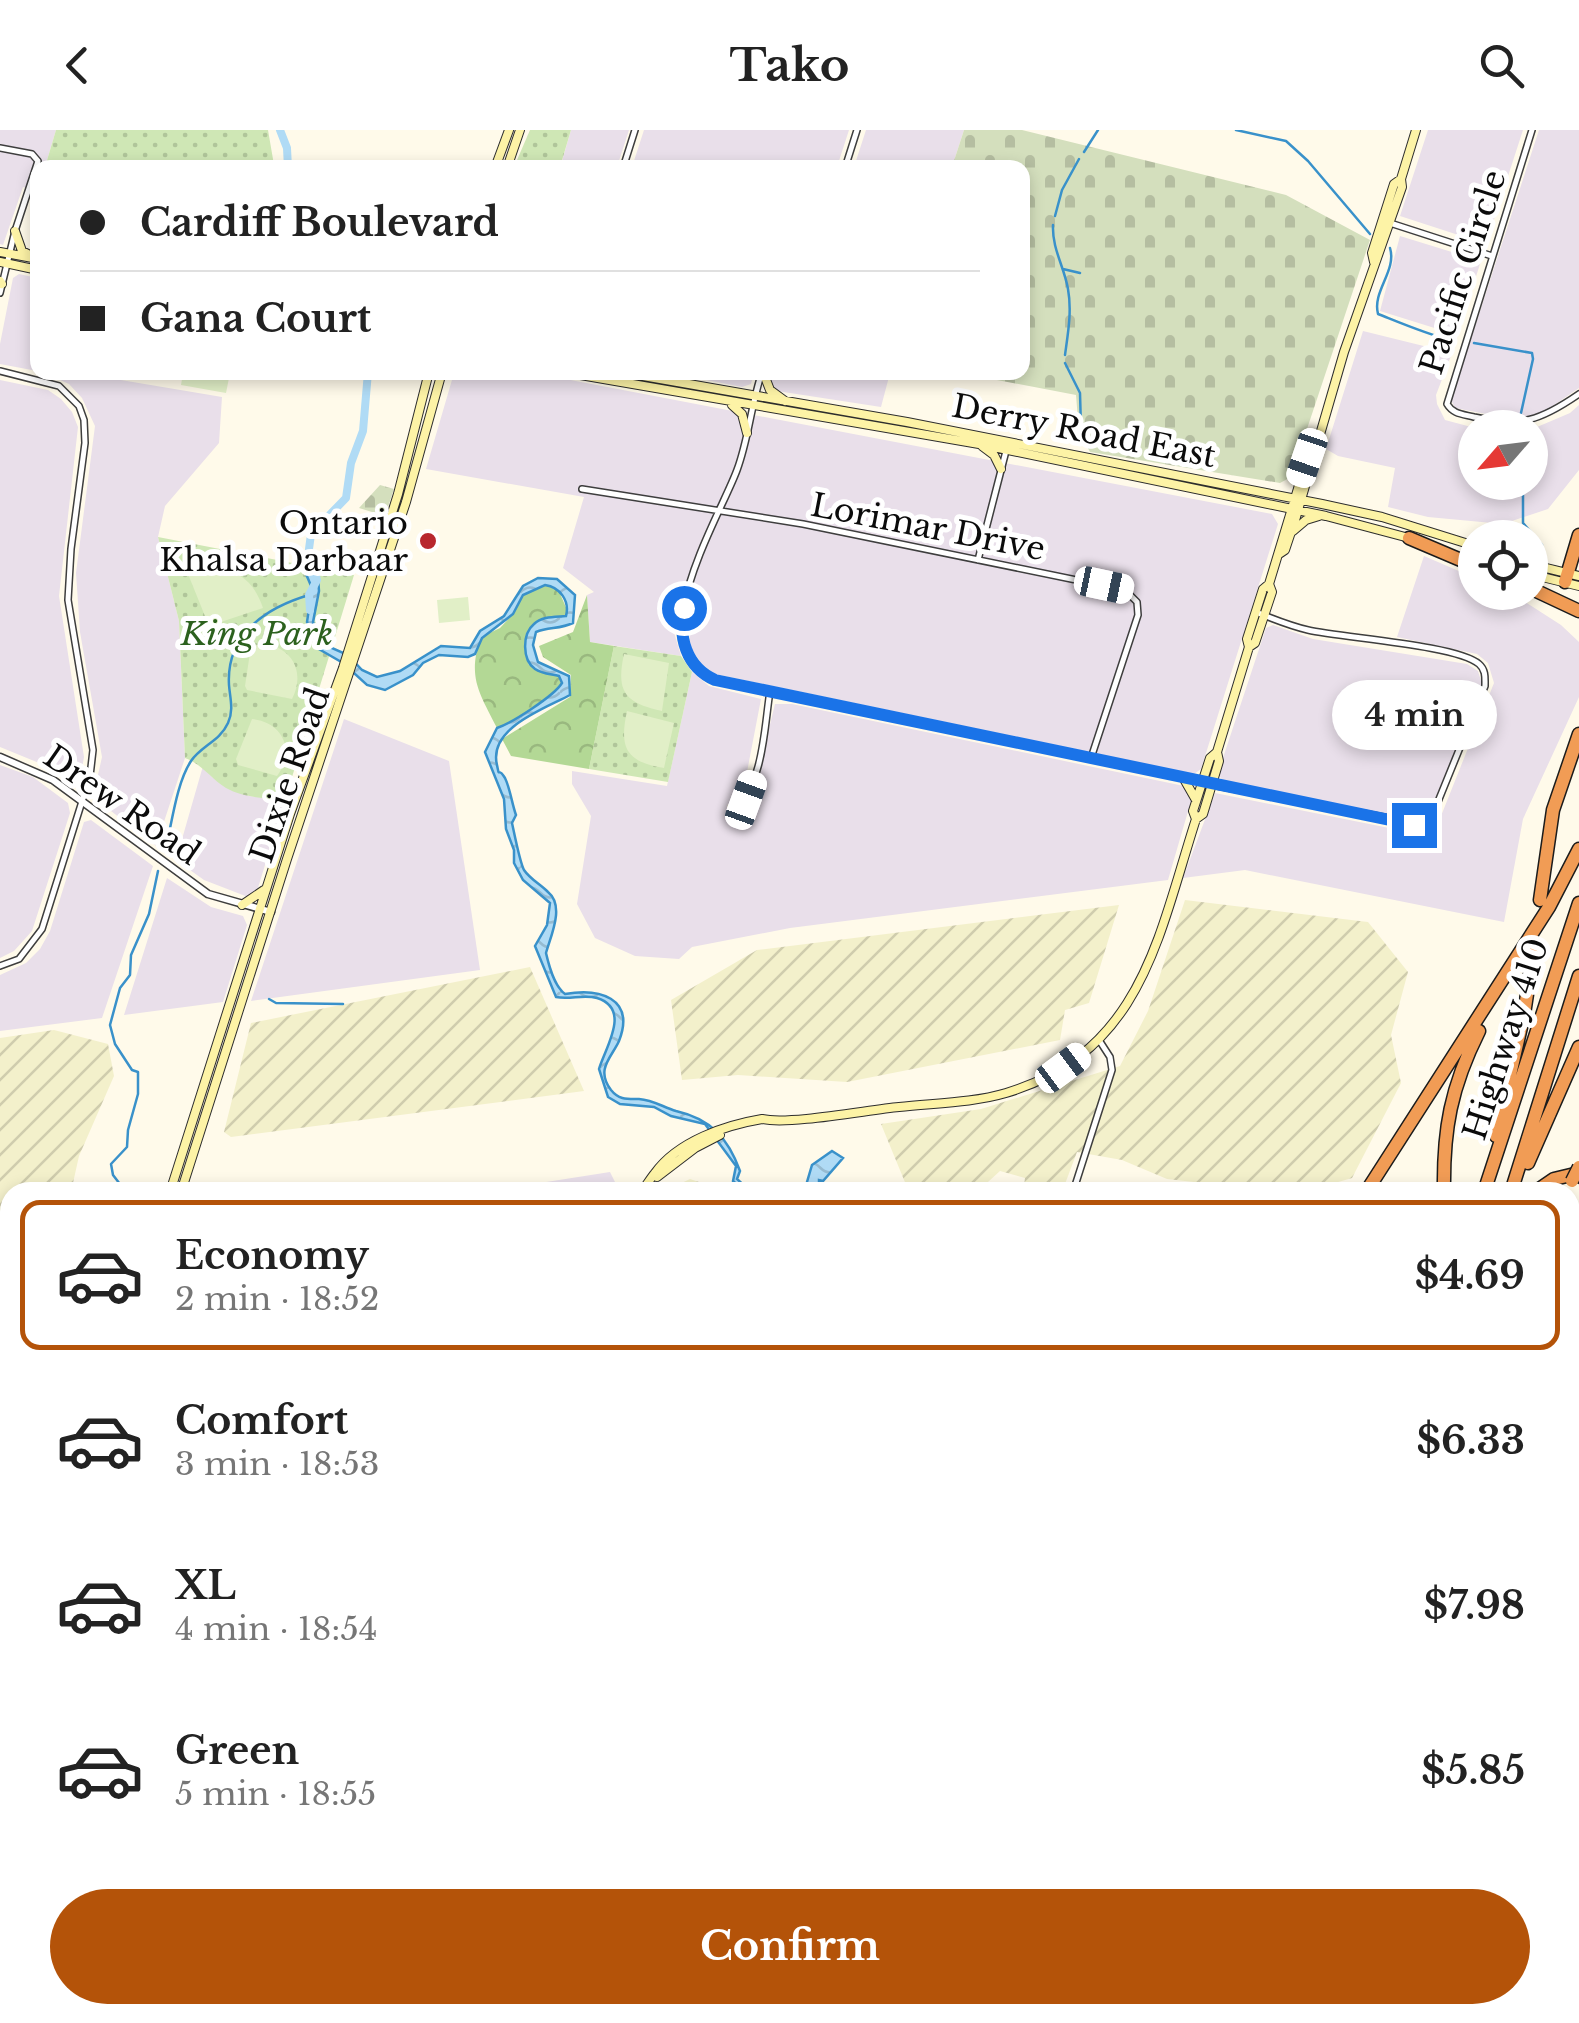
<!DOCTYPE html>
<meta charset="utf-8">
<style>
body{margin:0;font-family:"Libre Baskerville",serif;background:#f6f6f6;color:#222;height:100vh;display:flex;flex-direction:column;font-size:38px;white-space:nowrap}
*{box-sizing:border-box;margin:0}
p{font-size:32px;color:#767676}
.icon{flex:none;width:55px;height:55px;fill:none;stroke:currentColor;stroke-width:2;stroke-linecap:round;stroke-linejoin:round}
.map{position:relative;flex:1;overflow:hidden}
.side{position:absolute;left:0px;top:1052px;width:1580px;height:842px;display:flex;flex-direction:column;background:#fff;border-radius:30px 30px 0 0;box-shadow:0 5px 15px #0003}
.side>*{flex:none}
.hud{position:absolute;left:30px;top:30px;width:1000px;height:220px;border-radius:20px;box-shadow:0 5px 15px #0003;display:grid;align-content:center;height:220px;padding:0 50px;background:#fff}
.needle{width:65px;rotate:242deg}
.fabs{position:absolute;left:1458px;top:280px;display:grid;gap:20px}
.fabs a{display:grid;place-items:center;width:90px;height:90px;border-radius:50%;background:#fff;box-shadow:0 5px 15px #0003;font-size:50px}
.end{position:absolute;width:45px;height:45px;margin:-22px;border:12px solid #1a73e8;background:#fff;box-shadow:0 0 0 5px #fff}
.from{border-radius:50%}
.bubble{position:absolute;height:70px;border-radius:35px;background:#fff;box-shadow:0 5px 15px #0003;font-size:32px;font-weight:800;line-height:70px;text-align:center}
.car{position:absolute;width:30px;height:60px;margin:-30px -15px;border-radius:12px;box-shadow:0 0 8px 2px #0007;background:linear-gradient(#fff 24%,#345 0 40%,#fff 0 76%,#345 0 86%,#fff 0)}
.hud b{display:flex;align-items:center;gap:35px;height:95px;font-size:38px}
.hud b+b{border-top:2px solid #e0e0e0}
.hud i{width:25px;height:25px;background:#222}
ul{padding:18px 0 0;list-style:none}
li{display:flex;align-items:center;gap:30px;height:150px;margin:0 20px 15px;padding:0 30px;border:5px solid transparent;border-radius:20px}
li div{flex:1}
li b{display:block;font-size:38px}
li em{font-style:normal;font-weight:800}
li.on{border-color:#b45309}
li>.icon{width:90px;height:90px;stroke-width:1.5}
.action{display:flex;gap:20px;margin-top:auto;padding:20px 50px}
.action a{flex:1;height:115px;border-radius:60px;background:#b45309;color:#fff;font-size:40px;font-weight:800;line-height:115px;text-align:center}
header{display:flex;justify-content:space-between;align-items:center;height:130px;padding:0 50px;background:#fff;font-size:45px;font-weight:800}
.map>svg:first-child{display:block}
.industrial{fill:#e9dfea}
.farmland{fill:url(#farmland-furrows)}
.grass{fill:url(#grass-dots)}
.forest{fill:url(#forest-crowns)}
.cemetery{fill:url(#cemetery-stones)}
.pitch{fill:#e1efc7}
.water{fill:url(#water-waves);stroke:#3991ca;stroke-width:2.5}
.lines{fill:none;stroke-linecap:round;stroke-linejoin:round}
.stream{stroke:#3991ca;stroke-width:2.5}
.river{stroke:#b0dbf5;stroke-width:8}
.minor-casing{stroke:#3e3e3e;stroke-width:8}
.tertiary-casing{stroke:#3e3e3e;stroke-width:9}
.secondary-casing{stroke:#2d2d2d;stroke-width:10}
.motorway-casing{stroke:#1c1c1c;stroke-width:15}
.minor{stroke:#fff;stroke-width:5}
.tertiary{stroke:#fff;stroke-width:6}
.secondary{stroke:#fdf3a6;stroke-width:8}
.motorway{stroke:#f19c55;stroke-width:12}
.motorway-bridge-casing{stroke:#1c1c1c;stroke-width:15;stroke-linecap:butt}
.motorway-bridge{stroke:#f19c55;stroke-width:12}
.route{stroke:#1a73e8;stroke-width:12}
.poi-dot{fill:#b8272e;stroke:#fff;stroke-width:4}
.labels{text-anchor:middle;stroke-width:10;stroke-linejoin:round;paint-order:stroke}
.street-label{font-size:32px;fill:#0b0b0b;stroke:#fff}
.poi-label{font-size:32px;fill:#0b0b0b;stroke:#fff;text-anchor:end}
.park-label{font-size:32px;font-style:italic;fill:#2c611e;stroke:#fff}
</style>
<header><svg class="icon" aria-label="back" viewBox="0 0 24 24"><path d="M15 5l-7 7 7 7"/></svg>Tako<svg class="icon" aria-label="search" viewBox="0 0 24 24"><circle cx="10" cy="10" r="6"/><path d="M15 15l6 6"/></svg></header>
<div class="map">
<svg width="1579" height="1893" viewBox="0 0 1579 1893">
<defs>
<pattern id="farmland-furrows" width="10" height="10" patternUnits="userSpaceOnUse" patternTransform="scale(2.5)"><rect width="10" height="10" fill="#f3f0cb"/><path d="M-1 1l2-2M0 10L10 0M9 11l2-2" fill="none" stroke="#cfccad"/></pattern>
<pattern id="grass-dots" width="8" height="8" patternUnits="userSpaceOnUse" patternTransform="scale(2.5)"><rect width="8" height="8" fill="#cfe7b5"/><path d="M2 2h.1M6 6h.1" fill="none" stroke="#b0c59a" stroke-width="1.8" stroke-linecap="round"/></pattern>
<pattern id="forest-crowns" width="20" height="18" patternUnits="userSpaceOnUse" patternTransform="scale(2.5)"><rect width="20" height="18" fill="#b3d895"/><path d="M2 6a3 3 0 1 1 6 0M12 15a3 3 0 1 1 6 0" fill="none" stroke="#99b87f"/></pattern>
<pattern id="cemetery-stones" width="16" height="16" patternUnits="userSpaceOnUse" patternTransform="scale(2.5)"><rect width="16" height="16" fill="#d4dfbd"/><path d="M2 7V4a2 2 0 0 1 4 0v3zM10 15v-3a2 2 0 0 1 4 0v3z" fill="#b5bea1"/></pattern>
<pattern id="water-waves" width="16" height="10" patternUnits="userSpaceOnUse" patternTransform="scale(2.5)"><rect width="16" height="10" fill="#b0dbf5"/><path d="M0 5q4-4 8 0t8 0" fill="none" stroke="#96bbd1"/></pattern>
</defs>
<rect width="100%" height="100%" fill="#fffaea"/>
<path class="industrial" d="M0,0H56L45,37L38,38L37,62L23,57L3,115L0,114Z
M571,0H629L617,37L560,38Z
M644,0H849L837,37H632Z
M866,0H964L952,37H854Z
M1428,0H1523L1486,114L1400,86Z
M1539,0H1579V258L1547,280L1527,287L1507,288L1455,278L1451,270Z
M1400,106L1481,131L1457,205L1380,181Z
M19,144L37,148V241L0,234V214L13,148Z
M1363,201L1452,223L1436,265L1437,274L1445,290L1475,298V352H1530V300L1570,283L1579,275V340L1548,379L1503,394L1428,387L1388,377L1395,338L1338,326L1326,319Z
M45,243H109V248L222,267L219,313L165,376L158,407L179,491L185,628L156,716L93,667L102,627L80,502L76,443L95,296L82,268L69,254Z
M454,243H534L1272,384L1278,394L1201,639L1194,644L715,544L702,534L690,517L688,480H677L673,499L681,526L590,512L587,465L594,462L563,438L584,367L426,339Z
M670,243H754L751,254L742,257Z
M772,243H890L881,277L777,261L769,251Z
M0,250L48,260L61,269L72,282L78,297L59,466L84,627L80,650L73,652L44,635L0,617Z
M1424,426L1475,448V462L1507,463L1519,468L1561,495L1579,512V567L1523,689L1504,792L1245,740L1183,748L1215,663L1414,703L1429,699L1439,691L1494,553L1488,533L1477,524L1397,507Z
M1273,495L1313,509L1467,534L1478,541L1482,554L1429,684L1416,690L1223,652L1218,643L1266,498Z
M692,542L709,556L761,569L742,668L727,675L729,689L746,693L775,574H792L1184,656L1190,663L1191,671L1168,750L790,798L692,817L679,829L635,826L595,808L577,774L591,686L572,654V641L667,656Z
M344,589L449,631L480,840L251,871Z
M0,635L33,647L68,673L70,683L32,801L14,821L0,828Z
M203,636L212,647L249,666L285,670L257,761L248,767L204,750L176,730Z
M91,690L153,736L102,888L0,901V845L26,833L40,819L50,801L84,692Z
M167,748L211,777L243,786L247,795L223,872L124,885Z
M610,1042L620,1062H483Z
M10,1624V1701L0,1699V1653Z
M0,1715L10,1717V1885H30L27,1893H0Z
M46,1885H235L239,1893H44Z
M258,1885H362L359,1893H254Z
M403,1885H472L471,1893H400Z
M485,1885H647V1893H483Z
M662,1885H734L737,1893H662Z
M756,1885H816L811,1893H759Z
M1005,1885H1067L1076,1893H996Z
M1158,1885H1308L1340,1893H1158Z
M1384,1885H1425L1433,1893H1370Z"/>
<path class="farmland" d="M1185,770L1368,792L1408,842L1391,905L1401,953L1352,1048L1304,1062H1284L1167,1049L1122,1030L1077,1022L1062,1062H1023L1025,1048L1000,1041L977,1062H909L881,994L981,979L1120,936L1148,881Z
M1119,775L1089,873L1065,880L1060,910L847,952L738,945L682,950L671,870L757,820Z
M530,837L584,961L231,1007L224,1002L251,893Z
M54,900L108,914L114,946L79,1026L71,1062H10V1098L0,1100V908Z
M690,1049L729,1062H670L673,1057Z"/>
<path class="grass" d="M56,0H268L274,35L45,37Z
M530,0H571L560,37H514Z
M158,407L354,445L285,670C265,668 244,668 226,658C210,648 203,635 185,628L179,491Z
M614,516L681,526L692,542L668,652L589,639Z
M10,1098V1344L0,1351V1100Z
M1579,1231V1893H1571L1562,1885H1570V1237Z
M1308,1885H1384C1361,1893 1332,1893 1308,1885Z
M1425,1885H1555L1565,1893H1433Z"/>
<path class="forest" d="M545,455L558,459L568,482L566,487L541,490L526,503L525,523L529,535L559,546L562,553C554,566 512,593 497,598C479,562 467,547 481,507L500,498L513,484L523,465Z
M587,465L590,512L614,516L589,639L511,626L502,609L570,567L571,545L543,527L539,516L573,502Z"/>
<path class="cemetery" d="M964,0H1022L1286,65L1370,110L1291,347L1280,353L1090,322L1079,302L1076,265L960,243L1022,242V38L952,37Z
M380,355L394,359L385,386L359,378Z"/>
<path class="pitch" d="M183,243H230L226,263L181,255Z
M216,437C241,441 255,454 263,478L209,496L188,444Z
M468,467L470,490L439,493L437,470Z
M266,514C294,519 305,544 292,569L247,560L245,556L251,516Z
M624,524L669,533L662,581C624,573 616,561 624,524Z
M627,581L674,593L664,638C626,632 619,618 627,581Z
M252,589C283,592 296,621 277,646L238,635L236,629Z
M1570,1434L1579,1436V1504L1570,1499Z"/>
<path class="water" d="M317,433L319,461L313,492L320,508L325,515L348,525L362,540L377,547L400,541L441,516L470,518L480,501L504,486L523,456L538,448L557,449L575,465L573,493C560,499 549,497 536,502L533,515L538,532L569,546L570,565C544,579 488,598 497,635C500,650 497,635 505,648C510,658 512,674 516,685L512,693C514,702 520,733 524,740C530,749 540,754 548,762C565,776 551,805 546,823C549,836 554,856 565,864C598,858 636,867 619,911C612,927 595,939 611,960C619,970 627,969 639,969C653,970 663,977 676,981C711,989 728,1008 740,1041L737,1049L751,1062H745L733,1051L736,1036L705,994L671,986L654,977L620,974L608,967L599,939C605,918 632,879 597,868C583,864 570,870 556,867L535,816L547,795L550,773L523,750L514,733V720L506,699L504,669L485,622L497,598C512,593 554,566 562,553L559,546C551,544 542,544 535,539C522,530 522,504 534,494C542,486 555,487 566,486C570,471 560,457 545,455L523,465L513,484L482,508L475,524L468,527L439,525L423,533L413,545L385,560L367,555L343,533L317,518L307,492L312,458L303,437Z
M832,1021L843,1028L823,1051L819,1050V1061L807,1062L812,1059L807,1052L812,1035Z"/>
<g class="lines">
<path class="stream" d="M1236,0L1286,11L1308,31L1370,104
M1084,22L1098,0
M1055,86L1062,60L1079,29
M1053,95C1052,119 1064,136 1068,159C1072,181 1068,203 1065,225
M1390,118C1397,141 1372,161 1378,184C1403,194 1426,204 1453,211
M1063,139L1080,143
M1474,213L1532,223L1533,229L1521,283
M1065,233L1080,263L1081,298L1089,317
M1523,352V393L1542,415
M165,721C172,694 176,654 191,631C201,616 220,611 228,593C234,580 230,568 229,555C226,505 265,478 309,465
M269,869L276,873L343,874
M126,1062L113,1045L111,1034L127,1017L128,1000L138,964V942L132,940L115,914L110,895L120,858L130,845L131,825L149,784L158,741
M746,1885L749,1893
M951,1885V1893
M391,1893L394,1885"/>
<path class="river" d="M280,0L287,18L288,38
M310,480L309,465L317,450L309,419L311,404L346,368L351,333L363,301L368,242
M1570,1866L1576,1876L1575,1893"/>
<defs>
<path id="minor" d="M1532,0L1447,274C1453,284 1462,284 1474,287C1521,297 1540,291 1579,264
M0,18L32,24L38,31L15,101L0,163
M623,38L635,0
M845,38L857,0
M1390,93L1492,126
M0,241L59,256L79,276L84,290L85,313L71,419L68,470L93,620L90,646L42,799L19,829L0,836
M762,242C751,274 749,308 737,340C720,387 632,528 721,551L1201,652
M582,359L803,394L1125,460L1137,472L1138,485L1091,628
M978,430L1006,321
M1212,655L1421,694L1433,684L1485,556C1485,548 1486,540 1479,534C1457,515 1343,508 1308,500C1291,496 1273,489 1256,482
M735,679C764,651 764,599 770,561
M1073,1062L1112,940L1110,927L1099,910
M0,1708L10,1709
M654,1885V1893
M1153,1885V1893
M36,1893L38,1885
M477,1893L479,1885"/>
<path id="tertiary" d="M0,627L53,650L208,764L271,782"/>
<path id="secondary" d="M495,38L509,0
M507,38L520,0
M15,101L22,121L28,124
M0,122L38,129
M0,132L38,140
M1374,132L1372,123L1394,54L1401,49
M0,151L2,154
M563,242L979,314L1326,386L1409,408
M620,242L907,292L1322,374L1382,387L1475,416
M763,242L770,260L785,271
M732,275L742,284L747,303
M982,316L994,325L1001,339
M1293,401L1306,390L1319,386
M1279,424L1285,420L1296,387L1344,222L1402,57L1401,49L1416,0
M1530,434L1579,446
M1530,444L1579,456
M1249,517L1255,513L1272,462L1269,454
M1184,649L1196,670
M1196,689L1203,684L1219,631L1217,622
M242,775L264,760
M657,1047L695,1018L720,1005
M170,1062L290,684L343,538L398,364L429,242
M181,1062L287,729L406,372L442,242
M641,1062C646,1056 650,1049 655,1043C678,1011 726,995 762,989C790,995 867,980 899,977C934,973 972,973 1006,963C1142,922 1158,807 1196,689L1193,681L1210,628L1217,622L1249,517L1247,509L1263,459L1269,454L1307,329L1312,325
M0,1595L10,1565
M0,1631L6,1614
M369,1893L372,1885"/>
<path id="motorway" d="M1409,408L1475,436
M1565,452L1579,405
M1530,458L1579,481
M1540,770L1553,680L1579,604
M1496,1006L1524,884L1534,818
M1528,1033L1579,917
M1366,1062L1549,777L1579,719
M1444,1062C1443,999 1451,957 1479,901
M1484,1062L1579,773
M1511,1062L1579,846
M1535,1062L1554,1049L1579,1043
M1570,1135L1579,1132
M1570,1162L1579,1161
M1570,1173L1579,1174
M1570,1195L1579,1196
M1570,1229L1579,1225
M0,1370L10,1366
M0,1384L10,1383
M0,1407L10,1406
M0,1422L10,1419
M0,1490H10
M0,1502L10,1506
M6,1615L10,1605
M870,1893L876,1885
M907,1893L914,1885"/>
</defs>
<use href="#minor" class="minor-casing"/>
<use href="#tertiary" class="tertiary-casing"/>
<use href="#secondary" class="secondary-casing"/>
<use href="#motorway" class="motorway-casing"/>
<use href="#minor" class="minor"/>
<use href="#tertiary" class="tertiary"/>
<use href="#secondary" class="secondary"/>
<use href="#motorway" class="motorway"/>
<defs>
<path id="motorway-bridge" d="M1572,1051L1579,1037"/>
</defs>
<use href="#motorway-bridge" class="motorway-bridge-casing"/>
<use href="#motorway-bridge" class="motorway-bridge"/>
</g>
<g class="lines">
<path class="route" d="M684,478C678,507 686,537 715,550L1414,695"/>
</g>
<circle class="poi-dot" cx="428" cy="411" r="10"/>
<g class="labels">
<g class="street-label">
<text transform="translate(1463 142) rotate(-72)" y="11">Pacific Circle</text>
<text transform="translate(1084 301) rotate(11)" y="11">Derry Road East</text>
<text transform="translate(928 397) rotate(11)" y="11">Lorimar Drive</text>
<text transform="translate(290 645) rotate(-71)" y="11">Dixie Road</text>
<text transform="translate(122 675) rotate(35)" y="11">Drew Road</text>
<text transform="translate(1506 909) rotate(-72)" y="11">Highway 410</text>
</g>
<g class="poi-label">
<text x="408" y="404">Ontario<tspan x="408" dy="37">Khalsa Darbaar</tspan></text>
</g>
<g class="park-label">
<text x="257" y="515">King Park</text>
</g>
</g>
</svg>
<div class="fabs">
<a><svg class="needle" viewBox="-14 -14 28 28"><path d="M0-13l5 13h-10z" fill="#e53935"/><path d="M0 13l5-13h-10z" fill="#767676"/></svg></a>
<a><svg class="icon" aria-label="locate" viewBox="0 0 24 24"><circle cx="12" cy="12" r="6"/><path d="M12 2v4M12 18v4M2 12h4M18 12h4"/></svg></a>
</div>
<i class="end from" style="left:684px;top:478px"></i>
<i class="end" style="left:1414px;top:695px"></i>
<div class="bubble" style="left:1332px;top:550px;width:165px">4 min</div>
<i class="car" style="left:1307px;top:328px;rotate:199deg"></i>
<i class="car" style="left:1104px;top:455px;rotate:102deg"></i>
<i class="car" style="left:746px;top:670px;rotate:20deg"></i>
<i class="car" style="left:1063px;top:938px;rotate:53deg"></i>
<div class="hud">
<b><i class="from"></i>Cardiff Boulevard</b>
<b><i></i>Gana Court</b>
</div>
<section class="side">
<ul>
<li class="on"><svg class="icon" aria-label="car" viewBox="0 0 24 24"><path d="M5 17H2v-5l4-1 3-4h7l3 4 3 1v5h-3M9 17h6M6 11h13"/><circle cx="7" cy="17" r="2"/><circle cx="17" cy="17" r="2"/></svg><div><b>Economy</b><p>2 min · 18:52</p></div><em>$4.69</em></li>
<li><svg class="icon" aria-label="car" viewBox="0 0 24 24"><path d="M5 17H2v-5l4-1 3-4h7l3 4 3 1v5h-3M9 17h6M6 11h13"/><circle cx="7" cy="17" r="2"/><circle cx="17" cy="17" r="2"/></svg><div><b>Comfort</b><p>3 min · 18:53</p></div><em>$6.33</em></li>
<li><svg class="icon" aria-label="car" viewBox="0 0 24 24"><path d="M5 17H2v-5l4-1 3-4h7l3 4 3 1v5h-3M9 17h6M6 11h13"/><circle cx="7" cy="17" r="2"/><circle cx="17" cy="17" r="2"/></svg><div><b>XL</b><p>4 min · 18:54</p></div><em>$7.98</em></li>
<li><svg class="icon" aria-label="car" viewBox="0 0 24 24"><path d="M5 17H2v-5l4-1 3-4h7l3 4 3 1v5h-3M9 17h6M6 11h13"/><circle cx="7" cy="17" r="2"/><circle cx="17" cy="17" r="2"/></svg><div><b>Green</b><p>5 min · 18:55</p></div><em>$5.85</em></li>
</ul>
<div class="action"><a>Confirm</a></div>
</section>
</div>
